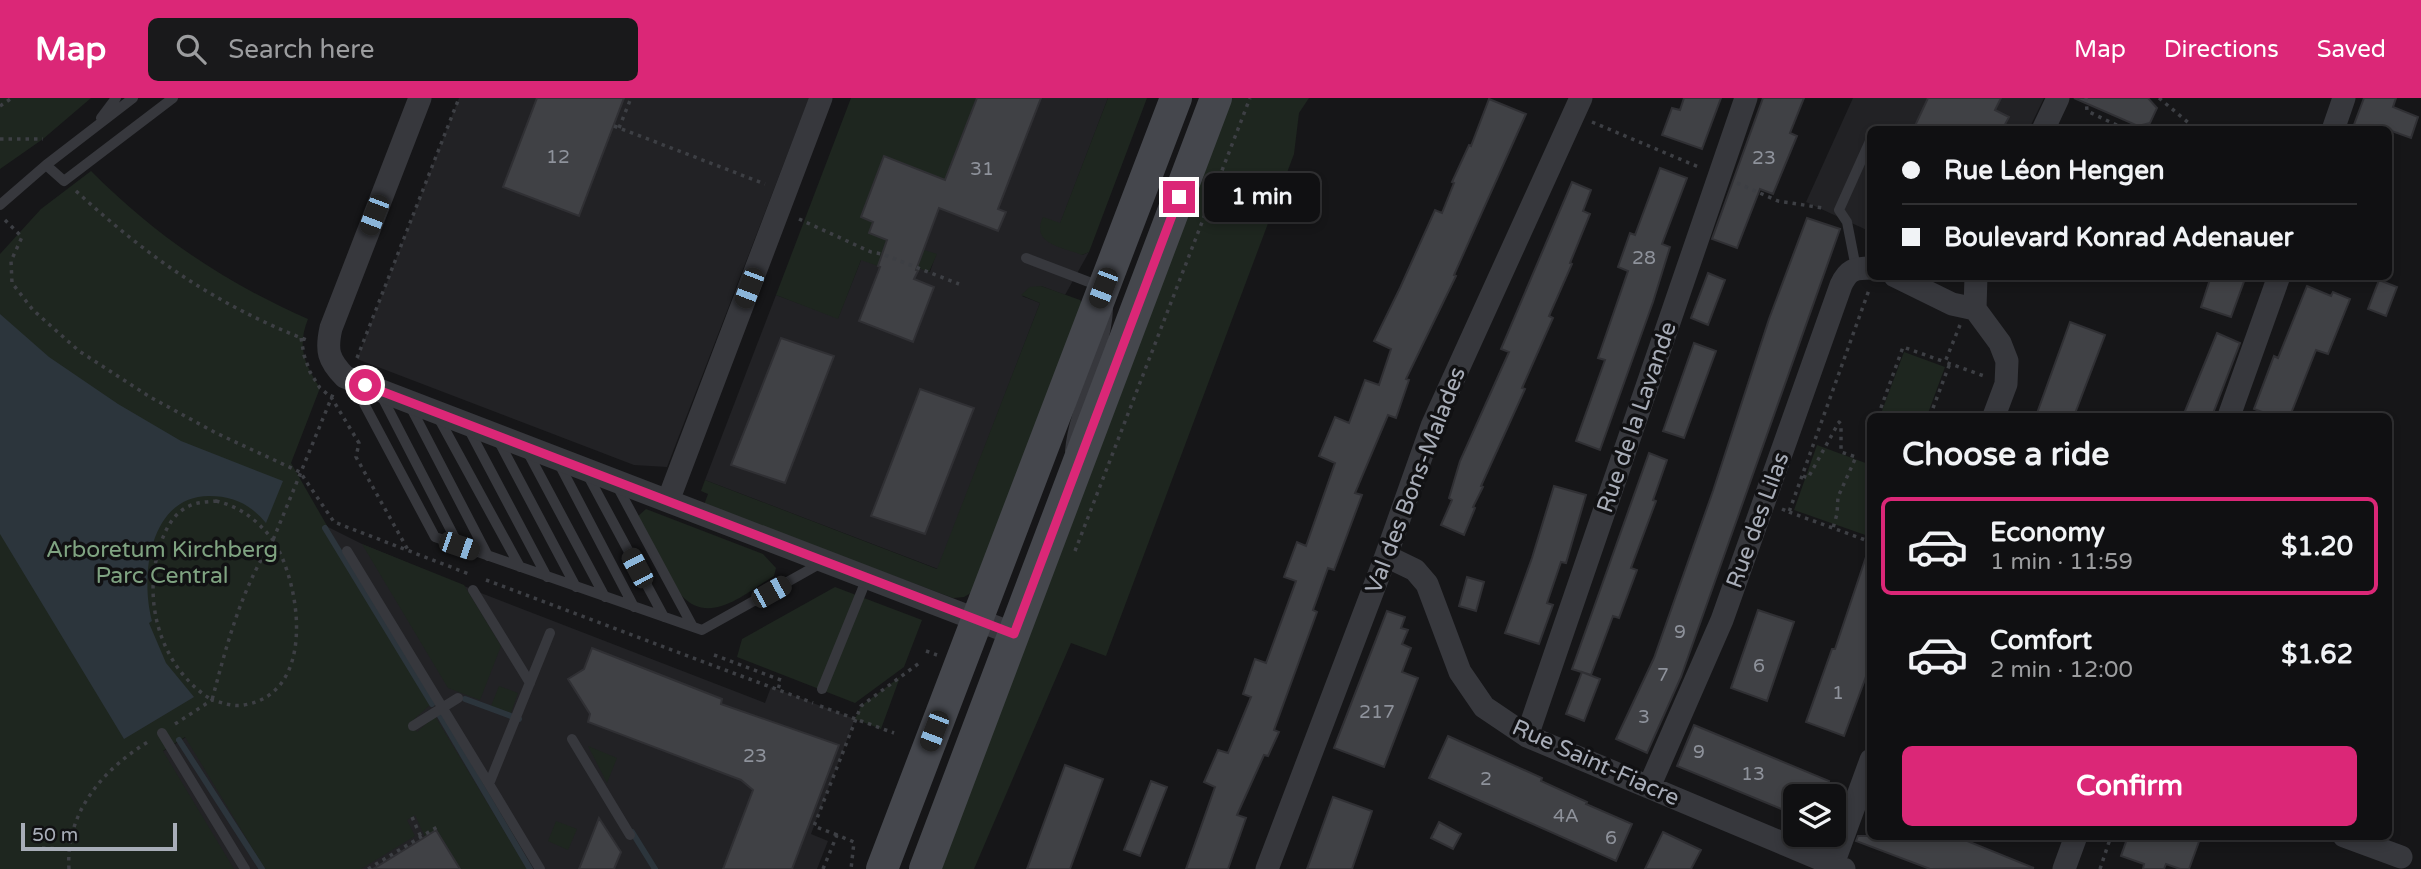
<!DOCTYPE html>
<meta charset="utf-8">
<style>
body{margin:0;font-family:"Varela Round",sans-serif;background:#19191b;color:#f1f3f6;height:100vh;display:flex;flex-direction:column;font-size:26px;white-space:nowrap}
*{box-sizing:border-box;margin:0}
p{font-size:23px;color:#9c9d9f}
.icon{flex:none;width:38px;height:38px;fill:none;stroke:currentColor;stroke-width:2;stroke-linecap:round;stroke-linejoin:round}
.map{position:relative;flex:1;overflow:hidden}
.drawer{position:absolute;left:1867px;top:315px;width:525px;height:427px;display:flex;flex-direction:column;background:#101012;border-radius:10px;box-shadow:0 4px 10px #0003,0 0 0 2px #303032}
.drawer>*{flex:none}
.guide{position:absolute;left:1867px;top:28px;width:525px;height:154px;border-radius:10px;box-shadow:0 4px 10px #0003,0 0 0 2px #303032;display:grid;align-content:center;height:154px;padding:0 35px;background:#101012}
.buttons{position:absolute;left:1783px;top:686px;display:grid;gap:14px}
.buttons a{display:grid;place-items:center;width:63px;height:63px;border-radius:10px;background:#101012;box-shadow:0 4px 10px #0003,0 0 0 2px #303032;font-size:35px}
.scale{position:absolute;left:21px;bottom:18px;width:156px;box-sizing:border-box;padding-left:7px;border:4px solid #a8adb8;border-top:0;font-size:19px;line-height:24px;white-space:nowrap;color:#a8adb8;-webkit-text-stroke:5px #111113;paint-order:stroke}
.end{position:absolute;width:32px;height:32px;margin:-16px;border:9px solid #db2777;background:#fff;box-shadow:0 0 0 4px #fff}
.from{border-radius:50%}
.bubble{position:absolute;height:49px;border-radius:10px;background:#101012;box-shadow:0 4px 10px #0003,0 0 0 2px #303032;font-size:23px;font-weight:700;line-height:49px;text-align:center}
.car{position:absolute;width:21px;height:42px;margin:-21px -10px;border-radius:9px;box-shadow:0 0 5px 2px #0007;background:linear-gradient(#222 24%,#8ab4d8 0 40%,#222 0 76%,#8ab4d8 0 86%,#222 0)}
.guide b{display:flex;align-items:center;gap:24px;height:66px;font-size:26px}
.guide b+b{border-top:2px solid #303032}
.guide i{width:18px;height:18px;background:#f1f3f6}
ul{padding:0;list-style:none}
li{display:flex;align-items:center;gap:21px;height:98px;margin:0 14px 10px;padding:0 21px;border:4px solid transparent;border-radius:10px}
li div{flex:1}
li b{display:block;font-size:26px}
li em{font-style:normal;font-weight:700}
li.selected{border-color:#db2777}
li>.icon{width:63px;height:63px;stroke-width:1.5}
h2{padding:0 35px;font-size:32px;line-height:84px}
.action{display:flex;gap:14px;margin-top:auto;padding:14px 35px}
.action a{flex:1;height:80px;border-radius:10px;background:#db2777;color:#fff;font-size:28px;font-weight:700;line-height:80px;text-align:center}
header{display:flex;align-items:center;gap:42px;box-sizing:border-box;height:98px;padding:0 35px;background:#db2777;color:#fff}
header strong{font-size:33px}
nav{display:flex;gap:38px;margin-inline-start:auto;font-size:24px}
.search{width:490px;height:63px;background:#19191b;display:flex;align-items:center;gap:18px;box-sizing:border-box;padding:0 24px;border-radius:10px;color:#9c9d9f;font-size:26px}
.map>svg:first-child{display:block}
.built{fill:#222225}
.green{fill:#1e261f}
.water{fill:#2c353c}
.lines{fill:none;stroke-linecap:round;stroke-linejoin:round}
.stream{stroke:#2c353c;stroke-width:6}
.building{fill:#404145;stroke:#303034;stroke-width:2}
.path{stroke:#3d3f44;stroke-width:3.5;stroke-dasharray:3.5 5;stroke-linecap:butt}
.service{stroke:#37383d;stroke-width:10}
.minor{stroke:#37383d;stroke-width:23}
.secondary{stroke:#45474d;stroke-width:32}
.route{stroke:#db2777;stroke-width:9}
.labels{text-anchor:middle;stroke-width:7;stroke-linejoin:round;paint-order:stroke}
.number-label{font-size:19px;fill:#8e929b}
.street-label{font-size:23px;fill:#a8adb8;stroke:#111113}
.park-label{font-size:23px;fill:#7fa381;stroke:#111113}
</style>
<header>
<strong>Map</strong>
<div class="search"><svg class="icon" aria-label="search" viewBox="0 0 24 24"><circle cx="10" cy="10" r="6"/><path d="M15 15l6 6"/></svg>Search here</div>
<nav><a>Map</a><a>Directions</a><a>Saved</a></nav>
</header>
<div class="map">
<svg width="2421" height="771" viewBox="0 0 2421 771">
<rect width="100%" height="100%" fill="#161618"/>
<path class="built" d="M459,0H809L667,369L634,367L357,261Z
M977,0H1108L1060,126L1082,157L1089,154L1065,197L1041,188L1022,198L1040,205L938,471L705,382L776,197L838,220L861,162L882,156L930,174L936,156H922L869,135L861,119L884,58L944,82Z
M1853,0H2044L2029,31L1871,32V134L1806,104Z
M326,428L362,446L481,495L765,605L771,589L855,621L811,736L828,743L817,771H84L141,667L220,618L340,517Z"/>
<path class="green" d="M0,0H91L43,41L0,71Z
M851,0H977L945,82L885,59L861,118L873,124L869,135L937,156L929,174L883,157L878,168L861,162L838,221L776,197Z
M1108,0H1147L1089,154L1082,157C1062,149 1030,146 1043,119L1060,125Z
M1230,0H1309L1299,15L1294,56L1106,558L1071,545L974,771H940Z
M91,73C157,139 224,184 308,221C297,249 304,265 320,290L291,365L430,607L411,624L417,634L435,618L527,771H460L437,732L425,739L415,717L407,722L415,738L361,771H265L185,639L163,653L234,771H0V156L41,111Z
M1041,188L1080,202L1085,210L974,493L964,499L953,500L704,407L708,396L701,393L705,382L937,471L1040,205L1021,197L1030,189Z
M1904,254L1945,269L1927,318H1880Z
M1817,347L1871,367V439L1794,412Z
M646,411L763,456L776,470L774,478C745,495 710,529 681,497L637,419Z
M362,446L464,487L501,548L480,602L448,590Z
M835,489L922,522L904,569L855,605L737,559L742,541Z
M900,579L881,631L855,621L861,608Z
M499,588L518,595L511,615L491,608Z
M588,648L617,660L607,685Z
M556,723L577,731L568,752L548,743Z"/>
<path class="water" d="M0,216L49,259L118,306L181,343L283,383L266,425C251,407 234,398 209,398C149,398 140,479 152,523L149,525L166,565L194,599L124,641L0,436Z"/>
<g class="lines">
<path class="stream" d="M325,430L432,606
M465,601L519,621
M440,618L530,771
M179,642L262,771
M632,734L655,771"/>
</g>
<path class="building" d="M537,0H624L579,118L503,89Z
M977,0H1041L998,111L1006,114L998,133L939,110L916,172L918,173L914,181L934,189L913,244L859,223L880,169L878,168L887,142L869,135L873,124L861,119L884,58L945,82Z
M1684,0H1721L1702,51L1662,37L1672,10L1680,12Z
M1763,0H1804L1790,35L1797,38L1773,96L1760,91L1737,150L1712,141Z
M1928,0H2001L1995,12L2009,19L2002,32H1913Z
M2074,0H2148L2157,10L2150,25L2138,28Z
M2364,0H2396L2393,9L2418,19L2411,40L2389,32H2352Z
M1489,1L1526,16L1454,177L1456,178L1406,281L1409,282L1396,320L1388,317L1355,395L1362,397L1334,472L1328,470L1313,512L1317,514L1274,632L1279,634L1268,658L1264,657L1237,717L1246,720L1228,771H1186L1215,689L1204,684L1218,652L1228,655L1251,599L1243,596L1255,561L1266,565L1296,483L1284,479L1297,444L1306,448L1335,365L1319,358L1335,319L1349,325L1365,282L1379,287L1391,251L1374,243L1400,190L1435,112L1442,115L1454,85L1452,84L1469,47L1471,48Z
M1660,70L1687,80L1662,146L1670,149L1653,204L1600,352L1576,343L1605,262L1598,260L1628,173L1618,169L1630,135L1635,137Z
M1572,84L1591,92L1583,113L1590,116L1570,165L1572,166L1549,218L1553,220L1522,290L1525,291L1481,388L1483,389L1473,409L1475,410L1464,437L1441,427L1452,402L1449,400L1460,363L1509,254L1501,251Z
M1807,120L1840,131L1681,579L1647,655L1616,641L1654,560L1713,393L1769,221Z
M1708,175L1725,182L1708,227L1691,220Z
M2211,178H2246L2231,219L2201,209Z
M2379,182L2397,189L2386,218L2368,211Z
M2307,188L2331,198L2333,194L2350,201L2328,256L2316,252L2290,318H2273L2254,311L2274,258L2278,260Z
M2070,224L2105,237L2074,318H2036Z
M2217,235L2240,245L2212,318H2183Z
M781,240L834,258L785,385L731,367Z
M1694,245L1716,253L1684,340L1663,333Z
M920,291L974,310L925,436L871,418Z
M1649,355L1667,362L1653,402L1656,403L1631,470L1637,472L1619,520L1613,518L1591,577L1572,571Z
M1554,388L1586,397L1566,465L1561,464L1547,505L1553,507L1539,546L1505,535L1532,460Z
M1868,453L1871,454V565L1844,638L1806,624L1832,551H1835Z
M1467,479L1484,484L1476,513L1459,508Z
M1758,512L1794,524L1767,603L1731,590Z
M1387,513L1405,519L1401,530L1408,532L1402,546L1411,550L1402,574L1418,580L1384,669L1334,650Z
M592,550L722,601L721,606L839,647L792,771H723L753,692L741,682L588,624L590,616L568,581L584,571Z
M1582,574L1600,581L1584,623L1566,616Z
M1694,627L1829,683L1823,698H1796V717L1677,668Z
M1448,638L1542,680L1541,683L1587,704L1586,706L1632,726L1616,763L1429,680Z
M1065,667L1103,681L1070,771H1027Z
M1151,683L1167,689L1140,758L1124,752Z
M1333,699L1372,713L1352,771H1307Z
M599,720L621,754L614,771H579Z
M1439,724L1461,736L1453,751L1431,740Z
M436,732L460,771H373L422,741Z
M1663,734L1701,752L1691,771H1645Z
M1858,738H1955L2034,770L1930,771L1856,743Z
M2128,738H2201L2189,771H2180L2166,766L2164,771H2143L2144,766L2121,758Z"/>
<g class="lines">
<path class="path" d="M2086,0L2087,13L2127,32
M2159,0L2197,32
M0,8L12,0
M1592,24L1701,70
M614,28L765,86
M619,30L631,0
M0,41H43
M1737,85L1778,103L1823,110
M76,93C149,160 216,207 309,243
M799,121L871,154L882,156L959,186
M5,122L22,139L11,163L12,185L33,212L79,253L150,299L216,335L300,374L334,424L469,476
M1960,227L1945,264L1987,279
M301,240L304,257L310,274L320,290L331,299L359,345L356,359L408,452
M357,260L459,0
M1878,318L1903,249L1945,264
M1930,318L1950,265
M1803,378L1808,380L1839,324L1841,326V354L1856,359L1838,399L1837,416L1833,430
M216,403C241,409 257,422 273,442C241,491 227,546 212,602C162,571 142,506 159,451C164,434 172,416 189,408C197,404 207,404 216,403Z
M1782,411L1789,414L1869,192
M1789,414L1871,444
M1075,453L1250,0
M486,482L813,605
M926,553L937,557
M714,557L781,582L778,591
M820,608L894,635
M175,626L212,602C223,605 233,609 244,607C317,595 301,486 273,442L333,296
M412,719L421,739
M837,737L814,728L861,608L922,563
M42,750L67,751
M69,771C65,714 104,670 151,642
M368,771L437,729
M823,771L837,737L854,744L851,771
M2100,771L2111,738"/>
<path class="service" d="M101,20L116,0
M46,67L64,83L173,0
M0,107L46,67L133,0
M1026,160L1102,189
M1856,170L1847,124L1839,112L1870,43
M353,285L435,439L702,532L823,464
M380,295L459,448
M409,306L488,458
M437,317L520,469
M467,328L547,479
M497,340L576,489
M526,351L605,499
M1070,353C1074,304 1106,260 1108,211
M557,362L634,509
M586,374L664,519
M616,386L693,529
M347,453L489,686
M473,492L530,585
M822,591L867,480
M413,628L458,600
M162,635L245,771
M572,641L630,737
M540,771L489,686L550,535"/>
<path class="minor" d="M420,0L331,230C326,252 328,262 345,279L1014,536
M2043,32L2058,0
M2333,32L2344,0
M1895,178L1952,206L1975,211
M1976,178L1975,211L2000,245L2007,263L2006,286L1994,318
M2229,318L2279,178
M668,403L821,0
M1386,458L1415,472L1427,486L1460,574L1484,609L1527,638L1844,771
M1527,638L1746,0
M1649,689L1722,522L1841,187C1848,172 1854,170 1871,170
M2344,738L2401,759
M1833,766L1871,662
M1267,771L1386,458L1432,328L1581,0
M2064,771L2076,738"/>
<path class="secondary" d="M882,771L1176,0
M925,771L1216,0"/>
</g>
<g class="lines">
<path class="route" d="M365,287L1014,536L1179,99"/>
</g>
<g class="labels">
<g class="number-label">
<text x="558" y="65">12</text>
<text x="1764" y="66">23</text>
<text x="982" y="77">31</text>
<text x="1644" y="166">28</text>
<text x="1680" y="540">9</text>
<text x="1759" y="574">6</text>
<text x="1663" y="583">7</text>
<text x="1838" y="601">1</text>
<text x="1377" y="620">217</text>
<text x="1644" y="625">3</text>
<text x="1699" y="660">9</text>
<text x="755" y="664">23</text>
<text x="1753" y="682">13</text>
<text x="1486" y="687">2</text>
<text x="1566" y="724">4A</text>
<text x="1611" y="746">6</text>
</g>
<g class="street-label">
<text transform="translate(1636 319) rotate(-71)" y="8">Rue de la Lavande</text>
<text transform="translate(1415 382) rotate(-69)" y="8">Val des Bons-Malades</text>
<text transform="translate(1757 422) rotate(-70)" y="8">Rue des Lilas</text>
<text transform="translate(1596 664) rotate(24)" y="8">Rue Saint-Fiacre</text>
</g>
<g class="park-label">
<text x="162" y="459">Arboretum Kirchberg<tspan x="162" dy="26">Parc Central</tspan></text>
</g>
</g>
</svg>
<div class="buttons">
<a><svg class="icon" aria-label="layers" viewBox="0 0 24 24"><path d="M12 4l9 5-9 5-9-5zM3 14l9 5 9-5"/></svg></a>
</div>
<div class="scale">50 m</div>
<i class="end from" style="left:365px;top:287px"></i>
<i class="end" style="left:1179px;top:99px"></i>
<div class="bubble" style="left:1204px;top:75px;width:116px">1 min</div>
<i class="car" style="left:374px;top:117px;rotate:201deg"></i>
<i class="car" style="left:749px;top:190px;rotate:201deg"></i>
<i class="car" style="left:1103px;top:190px;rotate:201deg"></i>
<i class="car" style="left:459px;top:448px;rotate:109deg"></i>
<i class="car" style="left:637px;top:470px;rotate:332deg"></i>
<i class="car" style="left:771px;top:494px;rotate:61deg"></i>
<i class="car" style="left:934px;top:633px;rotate:201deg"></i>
<div class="guide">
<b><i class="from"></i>Rue Léon Hengen</b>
<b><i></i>Boulevard Konrad Adenauer</b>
</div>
<section class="drawer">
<h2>Choose a ride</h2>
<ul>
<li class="selected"><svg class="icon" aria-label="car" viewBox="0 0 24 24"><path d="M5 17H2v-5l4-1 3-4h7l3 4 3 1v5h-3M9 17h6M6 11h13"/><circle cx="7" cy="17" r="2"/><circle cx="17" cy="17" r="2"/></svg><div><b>Economy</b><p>1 min · 11:59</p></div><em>$1.20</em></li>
<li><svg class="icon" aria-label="car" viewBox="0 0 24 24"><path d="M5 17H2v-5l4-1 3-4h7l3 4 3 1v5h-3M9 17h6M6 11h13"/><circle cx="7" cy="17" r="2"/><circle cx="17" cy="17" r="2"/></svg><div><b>Comfort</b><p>2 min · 12:00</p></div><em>$1.62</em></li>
</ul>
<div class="action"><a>Confirm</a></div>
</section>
</div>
